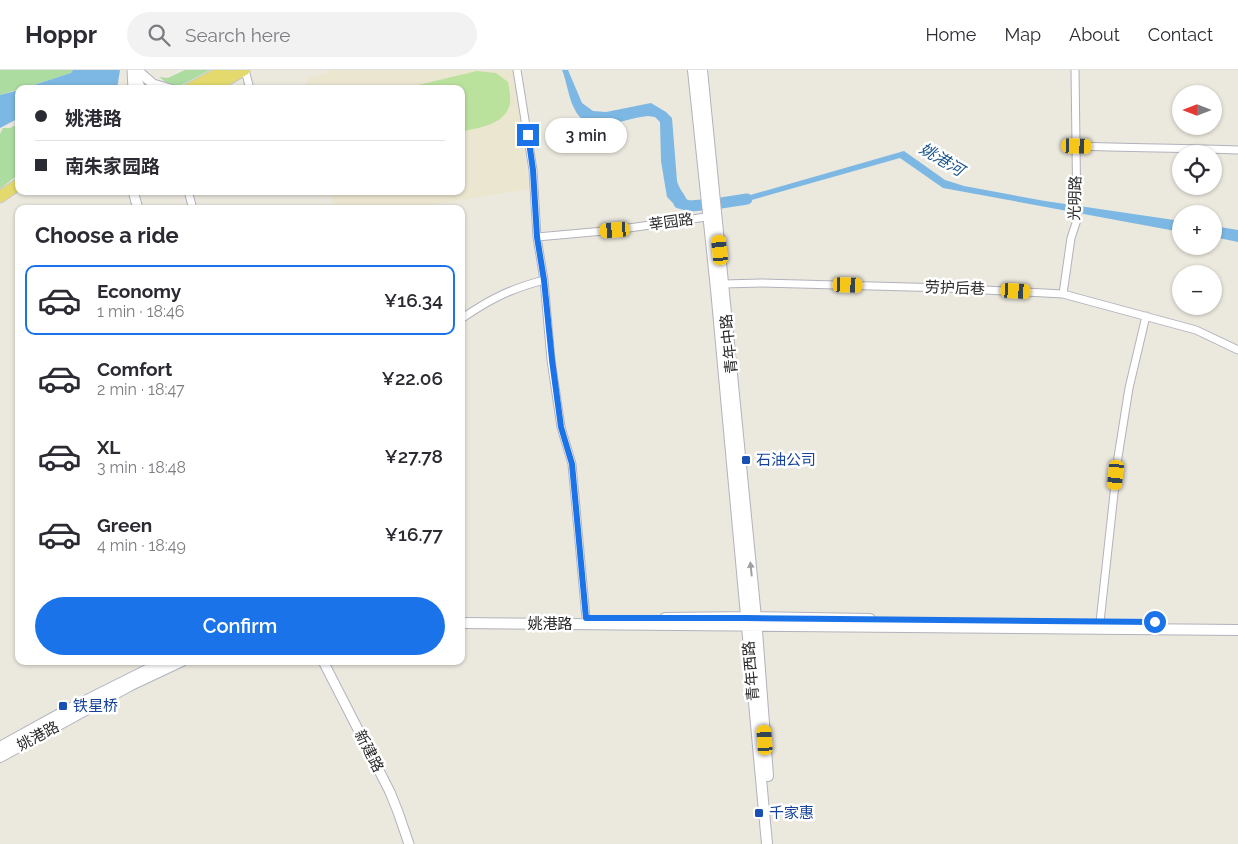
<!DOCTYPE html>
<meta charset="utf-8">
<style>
body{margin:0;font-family:Raleway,"Noto Sans SC",sans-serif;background:#f2f2f3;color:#2b2b33;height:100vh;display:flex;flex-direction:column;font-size:19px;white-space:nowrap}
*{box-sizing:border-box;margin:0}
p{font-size:16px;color:#7c7c81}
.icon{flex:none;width:28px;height:28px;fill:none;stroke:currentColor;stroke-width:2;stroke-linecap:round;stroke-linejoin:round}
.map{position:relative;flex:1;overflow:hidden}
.panel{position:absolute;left:15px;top:135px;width:450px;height:460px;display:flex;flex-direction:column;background:#fff;border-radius:10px;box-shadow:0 1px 4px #0004}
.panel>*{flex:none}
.guide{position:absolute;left:15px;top:15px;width:450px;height:110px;border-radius:10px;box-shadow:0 1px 4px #0004;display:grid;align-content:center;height:110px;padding:0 20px;background:#fff}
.needle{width:32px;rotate:270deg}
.buttons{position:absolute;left:1172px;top:15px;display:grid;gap:10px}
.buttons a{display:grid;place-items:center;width:50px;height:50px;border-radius:50%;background:#fff;box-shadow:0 1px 4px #0004;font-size:25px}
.end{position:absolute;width:22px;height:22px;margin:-11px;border:6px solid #1a73e8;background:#fff;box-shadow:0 0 0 2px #fff}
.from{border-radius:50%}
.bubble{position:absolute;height:35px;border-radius:18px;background:#fff;box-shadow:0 1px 4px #0004;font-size:16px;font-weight:600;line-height:35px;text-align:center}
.car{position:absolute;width:15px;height:30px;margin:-15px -8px;border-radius:6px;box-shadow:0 0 4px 1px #0007;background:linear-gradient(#f5c518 24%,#345 0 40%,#f5c518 0 76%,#345 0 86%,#f5c518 0)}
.guide b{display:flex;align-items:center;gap:18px;height:48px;font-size:19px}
.guide b+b{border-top:1px solid #e1e1e2}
.guide i{width:12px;height:12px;background:#2b2b33}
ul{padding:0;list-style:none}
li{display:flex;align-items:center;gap:15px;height:70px;margin:0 10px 8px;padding:0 10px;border:2px solid transparent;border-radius:10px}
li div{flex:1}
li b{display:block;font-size:19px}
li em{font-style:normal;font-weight:600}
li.current{border-color:#1a73e8}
li>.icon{width:45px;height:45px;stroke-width:1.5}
h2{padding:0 20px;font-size:22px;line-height:60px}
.primary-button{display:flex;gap:10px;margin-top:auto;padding:10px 20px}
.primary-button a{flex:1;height:58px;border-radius:30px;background:#1a73e8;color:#fff;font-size:20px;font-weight:600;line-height:58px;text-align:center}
header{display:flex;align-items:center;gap:30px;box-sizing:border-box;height:70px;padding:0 25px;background:#fff;border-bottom:1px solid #e1e1e2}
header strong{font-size:24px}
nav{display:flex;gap:28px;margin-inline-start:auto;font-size:18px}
.search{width:350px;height:45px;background:#f2f2f3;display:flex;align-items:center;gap:12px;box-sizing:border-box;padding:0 18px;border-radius:28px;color:#7c7c81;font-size:19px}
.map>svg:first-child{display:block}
.education{fill:#ebe6d0}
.green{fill:#acdca0}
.pitch{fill:#bbe29d}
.water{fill:#7cb8e3}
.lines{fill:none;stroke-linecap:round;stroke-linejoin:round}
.river{stroke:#7cb8e3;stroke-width:11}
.minor-casing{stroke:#b2b2bd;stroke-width:9}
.tertiary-casing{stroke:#b2b2bd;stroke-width:11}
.secondary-casing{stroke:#b2b2bd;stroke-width:12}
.primary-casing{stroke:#c8c8c8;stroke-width:13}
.minor{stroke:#fff;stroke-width:7}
.tertiary{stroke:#fff;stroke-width:9}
.secondary{stroke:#fff;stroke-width:10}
.primary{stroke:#e3d96c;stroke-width:11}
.oneway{fill:#a0a0a0}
.route{stroke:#1a73e8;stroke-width:6}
.transit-dot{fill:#1a4fb4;stroke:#fff;stroke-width:2}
.labels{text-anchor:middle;stroke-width:5;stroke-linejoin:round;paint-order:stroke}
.street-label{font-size:15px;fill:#2b2b2b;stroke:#fff}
.transit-label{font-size:15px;fill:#164399;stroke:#fff;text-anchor:start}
.water-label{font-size:16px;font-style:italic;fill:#1b558f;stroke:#fff}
</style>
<header>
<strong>Hoppr</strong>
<div class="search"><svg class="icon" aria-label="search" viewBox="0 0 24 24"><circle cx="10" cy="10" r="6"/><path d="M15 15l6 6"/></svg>Search here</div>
<nav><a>Home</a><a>Map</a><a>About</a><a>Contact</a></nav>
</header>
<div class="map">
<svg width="1238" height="774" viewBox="0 0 1238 774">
<rect width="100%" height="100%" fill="#ebe8de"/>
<path class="education" d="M328,0H514L529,119L405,139H334L330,121H461V19H308L306,8L328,2Z"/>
<path class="green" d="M0,0H73L71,3L62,6L0,25Z
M185,0H210L178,17L171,16L159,7L168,8Z
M19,50V104L0,119V64L3,58H10L18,54Z"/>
<path class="pitch" d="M477,1L496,3L508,12C509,18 511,27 510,33C506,55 480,57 461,62V19H401Z"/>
<path class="water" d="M73,0H120L117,19L99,17L95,19H21L71,3Z
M562,0H568L582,33L593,41L606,42L651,33L666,42L672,48L677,111C679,119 684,123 687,130L693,133L694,139L677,137L667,127L661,91L660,52L655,47L648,46C623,48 588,69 574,38C568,26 567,12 562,0Z
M19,20V48L0,58V25Z
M904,81L945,110L964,116L1045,131L1181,151V162L943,118L900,88L734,135L733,130Z
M1214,156L1238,160V172L1214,167Z"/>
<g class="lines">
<path class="river" d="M679,133L690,136L702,135
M721,133L747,129"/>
<defs>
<path id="minor" d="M134,0L142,19
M245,0L250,19
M517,0L533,100L537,167L544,210L551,290L561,357L572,394L586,548
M1077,76C1131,78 1184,78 1238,80
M188,121L193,139
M537,167L615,160L713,146
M723,214L762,213L947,218L1063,224L1196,260L1238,280
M1063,224L1071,168L1077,150L1075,0
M461,249C490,229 510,219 544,210
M1100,552L1118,387L1129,318L1146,246"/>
<path id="tertiary" d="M132,0L133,19
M137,0L153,14L170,19
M133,121L138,139
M323,591L390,722L398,742L409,774"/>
<path id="secondary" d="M693,0L716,219L767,774
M702,0L756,548L768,706
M665,548L747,547L870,549
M461,553L1238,560
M0,677L65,641L165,591
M0,687L131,615L182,591"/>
<path id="primary" d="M189,19L225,0
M210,19L244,0
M0,127L19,114"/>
</defs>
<use href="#minor" class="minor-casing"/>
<use href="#tertiary" class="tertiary-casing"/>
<use href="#secondary" class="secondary-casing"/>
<use href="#primary" class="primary-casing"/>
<use href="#minor" class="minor"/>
<use href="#tertiary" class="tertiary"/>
<use href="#secondary" class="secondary"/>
<use href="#primary" class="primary"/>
</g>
<defs><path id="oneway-solid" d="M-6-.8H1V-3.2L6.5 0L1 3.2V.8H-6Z" transform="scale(1.25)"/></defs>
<use class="oneway" href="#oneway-solid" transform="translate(751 499) rotate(-96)"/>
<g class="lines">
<path class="route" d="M528,65L533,100L537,167L544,210L552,290L561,357L572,394L586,548H746L1155,552"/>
</g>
<g class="transit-dot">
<rect x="741" y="385" width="10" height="10" rx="2.5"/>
<rect x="58" y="631" width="10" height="10" rx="2.5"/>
<rect x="754" y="738" width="10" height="10" rx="2.5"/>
</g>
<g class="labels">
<g class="street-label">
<text transform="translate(1075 128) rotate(-88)" y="5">光明路</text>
<text transform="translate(671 152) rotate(-8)" y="5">莘园路</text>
<text transform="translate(955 218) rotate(2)" y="5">劳护后巷</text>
<text transform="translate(729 274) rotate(-96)" y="5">青年中路</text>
<text x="550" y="559">姚港路</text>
<text transform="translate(751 601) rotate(-95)" y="5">青年西路</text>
<text transform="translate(38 666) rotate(-28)" y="5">姚港路</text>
<text transform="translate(369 681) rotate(63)" y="5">新建路</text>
</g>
<g class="transit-label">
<text x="756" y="395">石油公司</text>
<text x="73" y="641">铁星桥</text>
<text x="769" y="748">千家惠</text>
</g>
<g class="water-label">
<text transform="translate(942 89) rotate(31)" y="6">姚港河</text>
</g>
</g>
</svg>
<div class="buttons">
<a><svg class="needle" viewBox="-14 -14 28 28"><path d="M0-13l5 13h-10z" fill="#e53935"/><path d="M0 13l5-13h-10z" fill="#7c7c81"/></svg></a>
<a><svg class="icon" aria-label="locate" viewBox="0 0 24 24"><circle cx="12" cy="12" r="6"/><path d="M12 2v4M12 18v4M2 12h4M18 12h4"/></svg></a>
<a>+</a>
<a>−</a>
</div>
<i class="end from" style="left:1155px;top:552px"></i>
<i class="end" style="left:528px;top:65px"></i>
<div class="bubble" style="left:545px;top:48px;width:82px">3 min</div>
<i class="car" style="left:1077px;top:76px;rotate:92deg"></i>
<i class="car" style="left:615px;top:160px;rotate:265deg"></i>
<i class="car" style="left:720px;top:180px;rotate:354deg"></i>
<i class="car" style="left:848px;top:215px;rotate:92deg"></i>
<i class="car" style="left:1016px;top:221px;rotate:93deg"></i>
<i class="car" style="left:1116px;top:405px;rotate:186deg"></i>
<i class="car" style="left:765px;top:670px;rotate:356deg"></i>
<div class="guide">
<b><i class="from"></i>姚港路</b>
<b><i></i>南朱家园路</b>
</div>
<section class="panel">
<h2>Choose a ride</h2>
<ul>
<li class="current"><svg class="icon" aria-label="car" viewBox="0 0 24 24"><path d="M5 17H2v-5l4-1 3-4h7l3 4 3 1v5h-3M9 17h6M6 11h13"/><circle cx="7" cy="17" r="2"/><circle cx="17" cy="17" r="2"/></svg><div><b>Economy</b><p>1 min · 18:46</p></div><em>¥16.34</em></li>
<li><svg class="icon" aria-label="car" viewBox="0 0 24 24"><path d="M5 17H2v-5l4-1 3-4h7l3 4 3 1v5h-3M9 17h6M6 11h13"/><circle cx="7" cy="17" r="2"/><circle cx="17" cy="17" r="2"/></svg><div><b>Comfort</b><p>2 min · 18:47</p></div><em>¥22.06</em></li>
<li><svg class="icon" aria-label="car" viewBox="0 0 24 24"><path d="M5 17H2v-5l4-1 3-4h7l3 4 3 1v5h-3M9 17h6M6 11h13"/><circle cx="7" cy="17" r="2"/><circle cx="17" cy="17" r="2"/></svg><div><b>XL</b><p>3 min · 18:48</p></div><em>¥27.78</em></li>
<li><svg class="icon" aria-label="car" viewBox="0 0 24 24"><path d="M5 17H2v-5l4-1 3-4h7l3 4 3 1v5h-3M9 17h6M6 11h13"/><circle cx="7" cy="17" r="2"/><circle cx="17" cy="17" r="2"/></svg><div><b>Green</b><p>4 min · 18:49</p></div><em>¥16.77</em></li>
</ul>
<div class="primary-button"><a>Confirm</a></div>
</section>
</div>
